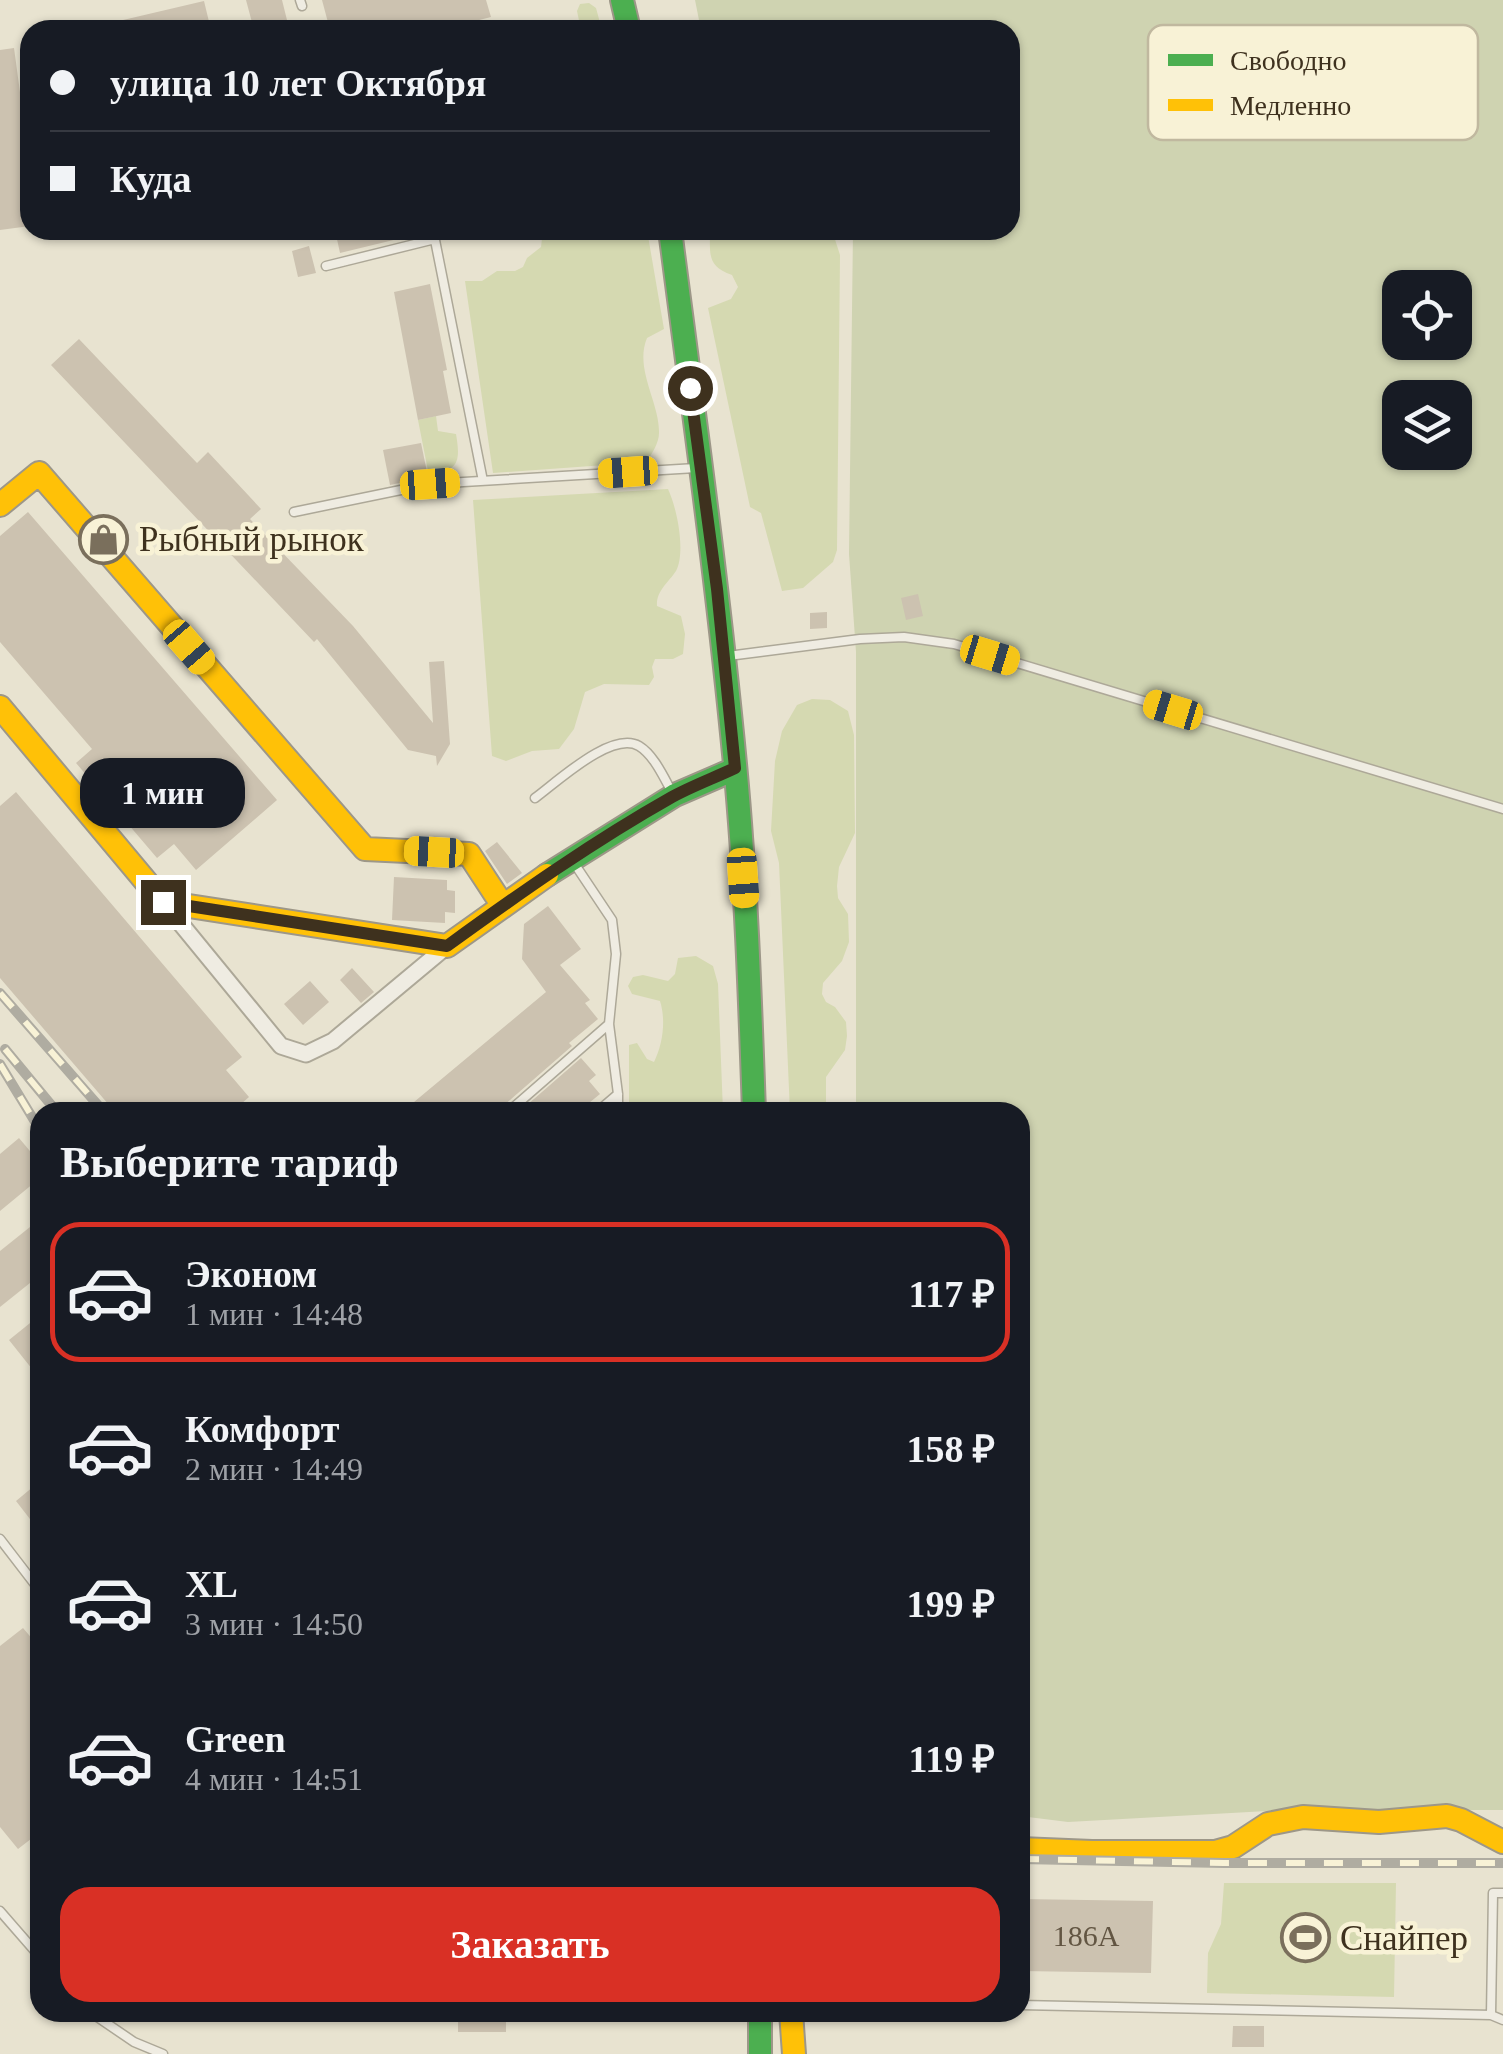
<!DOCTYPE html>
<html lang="ru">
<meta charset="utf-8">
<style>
body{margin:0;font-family:Georgia,serif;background:#242831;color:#f1f3f6;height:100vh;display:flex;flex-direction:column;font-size:38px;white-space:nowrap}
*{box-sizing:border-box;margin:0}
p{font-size:32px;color:#9ea1a6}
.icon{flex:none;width:55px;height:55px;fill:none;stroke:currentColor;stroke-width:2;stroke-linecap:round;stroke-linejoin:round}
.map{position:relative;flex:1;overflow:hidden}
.drawer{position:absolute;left:30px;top:1102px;width:1000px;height:920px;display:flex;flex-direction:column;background:#171b24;border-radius:30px;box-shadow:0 2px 8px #0004}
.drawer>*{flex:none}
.hud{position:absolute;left:20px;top:20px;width:1000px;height:220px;border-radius:30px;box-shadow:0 2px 8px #0004;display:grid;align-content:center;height:220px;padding:0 30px;background:#171b24}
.buttons{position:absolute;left:1382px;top:270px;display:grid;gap:20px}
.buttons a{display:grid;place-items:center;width:90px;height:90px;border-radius:20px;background:#171b24;box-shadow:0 2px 8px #0004;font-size:50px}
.end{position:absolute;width:45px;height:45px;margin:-22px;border:12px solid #3e311e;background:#fff;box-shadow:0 0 0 5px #fff}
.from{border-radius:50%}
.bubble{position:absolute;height:70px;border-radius:30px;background:#171b24;box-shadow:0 2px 8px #0004;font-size:32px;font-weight:800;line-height:70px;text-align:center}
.car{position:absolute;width:30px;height:60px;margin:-30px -15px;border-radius:12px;box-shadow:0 0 8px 2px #0007;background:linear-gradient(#f5c518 24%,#345 0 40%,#f5c518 0 76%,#345 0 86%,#f5c518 0)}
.hud b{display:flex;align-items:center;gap:35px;height:95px;font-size:38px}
.hud b+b{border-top:2px solid #363941}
.hud i{width:25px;height:25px;background:#f1f3f6}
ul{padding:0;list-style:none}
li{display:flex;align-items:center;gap:30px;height:140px;margin:0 20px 15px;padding:0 10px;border:5px solid transparent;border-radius:30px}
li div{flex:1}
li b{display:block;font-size:38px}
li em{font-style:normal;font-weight:800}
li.on{border-color:#d93025}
li>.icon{width:90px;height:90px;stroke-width:1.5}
h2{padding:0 30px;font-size:45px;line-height:120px}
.action{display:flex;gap:20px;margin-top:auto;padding:20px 30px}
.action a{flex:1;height:115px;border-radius:30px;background:#d93025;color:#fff;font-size:40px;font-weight:800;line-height:115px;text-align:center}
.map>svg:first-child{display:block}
.green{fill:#d5d9b1}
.cemetery{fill:#cfd3b1;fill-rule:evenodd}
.building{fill:#ccc2b0}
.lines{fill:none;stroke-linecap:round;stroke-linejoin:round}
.lane-casing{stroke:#ada898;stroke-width:11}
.street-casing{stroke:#ada898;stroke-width:19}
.fast-casing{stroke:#9d9788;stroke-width:26}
.slow-casing{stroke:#9d9788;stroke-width:26}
.lane{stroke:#efece2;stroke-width:8}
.street{stroke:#efece2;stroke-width:15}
.fast{stroke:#4caf50;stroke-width:22}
.slow{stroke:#ffc107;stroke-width:22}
.rail-casing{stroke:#afaca1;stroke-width:10}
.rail{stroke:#f8f2d6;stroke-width:6;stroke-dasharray:19;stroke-linecap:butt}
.route{stroke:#3e311e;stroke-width:12}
.labels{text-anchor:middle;stroke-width:9;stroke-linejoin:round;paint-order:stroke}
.number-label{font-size:30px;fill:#625542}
.poi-label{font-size:35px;fill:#3e311e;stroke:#f8f2d6;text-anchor:start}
.key{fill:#f8f2d6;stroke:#c0b89f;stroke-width:2.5}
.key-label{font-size:28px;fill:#3e311e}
</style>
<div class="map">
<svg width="1503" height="2054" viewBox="0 0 1503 2054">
<rect width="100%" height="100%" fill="#e8e3d0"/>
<path class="green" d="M589,3L596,8L602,30H581L577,11L580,4Z
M543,230H647L664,329L647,338C634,369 660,403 659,433C659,443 652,453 647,462L493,473L465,281H482L497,271H515L523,267L527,258L541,247Z
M713,230H738L783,238L805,230H832L840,255L837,550L833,562L803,588L782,591L761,513L750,507L708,308L731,299L738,287L732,275C707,266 710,255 710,231Z
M436,416L438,431L456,434C461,463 458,470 429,476L418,420Z
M668,489C677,508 686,552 676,571C668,583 656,591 657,606L681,616L685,634L683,654L673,659H655L652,667L654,677L649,685L604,684L585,692L574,729L559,749L532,751L506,761L492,756L473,500Z
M812,699L830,700L848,711L854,735L855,833L839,867L837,886L838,898L848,914L849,942L842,961L823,983L822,994L826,1002L835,1007L846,1022L847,1036L845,1050L826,1077V1112H790L779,863L771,831L775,761L782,731L797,705Z
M696,956L713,966L718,984L723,1112H629V1045L637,1043L647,1059L654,1062C663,1044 666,1020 660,1001L632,994L628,986L633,977L643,975L668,981L675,974L678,958Z
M1224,1883H1396L1394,1997L1207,1993L1208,1953L1221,1924Z"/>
<path class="cemetery" d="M695,0H1503V1810H1284L1068,1822L1020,1816V1112H856V652L849,554L853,230H1010V30H701ZM1400,288H1455V342H1400ZM1400,398H1455V452H1400Z"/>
<path class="building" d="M246,0H282L288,24L266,30H254Z
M322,0H486L491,17L440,30H330Z
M204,1L211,30H107L106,24Z
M14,48L30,166V226L0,230V50Z
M335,230H409L410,236L340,253Z
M309,246L316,273L298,277L292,251Z
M430,284L447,370L443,371L451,413L418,420L394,292Z
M79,339L197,463L208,452L261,509L250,519L353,626L433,723L429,662L444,661L450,744L437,766L436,756L408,750L317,639L314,642L51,365Z
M421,443L428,477L390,485L383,450Z
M28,512L277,800L196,870L174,844L157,858L76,763L92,749L0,642V536Z
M918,594L923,616L906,620L901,598Z
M827,612V628L810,629V613Z
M16,792L242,1057L226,1070L249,1097L232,1112H115L0,978V806Z
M497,842L522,873L507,884L485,851Z
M394,877L447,880V890L455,891V913L445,912V923L392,920Z
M548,906L581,949L560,965L590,1000L585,1003L598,1019L569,1043L572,1046L503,1106L501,1112H402L546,992L522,959L524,924Z
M352,968L374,992L361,1003L340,980Z
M310,981L329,1002L303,1025L284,1004Z
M581,1058L596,1075L589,1081L600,1094L578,1112H519Z
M19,1138L40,1163V1178L0,1211V1154Z
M40,1219V1275L0,1307V1251Z
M40,1315V1379L9,1340Z
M40,1481V1532L16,1501Z
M23,1628L40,1648V1712L31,1719L40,1730V1832L18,1849L0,1827V1646Z
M1020,1899L1153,1901L1151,1973L1020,1971Z
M458,2014H506V2032H458Z
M1233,2026H1264V2047H1232Z"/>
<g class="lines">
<defs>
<path id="lane" d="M300,0L302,6
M433,230L483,481
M326,266L435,239
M294,512L430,484L696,468
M728,656L860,639L904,637L954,644L1503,809
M535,798C557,782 612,730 639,746C654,755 664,778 672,792
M574,863L612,920L616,954L609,1024L618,1094V1112
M508,1112L609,1024
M597,1112L618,1094
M0,1539L40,1591
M0,1911L40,1957
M1020,2005L1491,2015L1503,2020
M90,2012L134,2042L163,2054
M1491,2015L1493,1893H1503"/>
<path id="street" d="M163,902L281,1046L306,1054L333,1041L447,946"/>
<path id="fast" d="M622,0L629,30
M670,230C693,408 718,585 735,764C746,880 750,996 754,1112
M547,875L675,795L735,769
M760,2012V2054"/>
<path id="slow" d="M0,505L39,473L365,849L469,854L503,906
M0,707L163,902L447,946L547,875
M1020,1849L1092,1852H1215L1233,1847L1268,1824L1303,1817L1379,1822L1447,1816L1461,1820L1503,1842
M791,2012L794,2054"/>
</defs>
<use href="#lane" class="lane-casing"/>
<use href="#street" class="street-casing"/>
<use href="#fast" class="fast-casing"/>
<use href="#slow" class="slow-casing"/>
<use href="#lane" class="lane"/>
<use href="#street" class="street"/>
<use href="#fast" class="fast"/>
<use href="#slow" class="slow"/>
<defs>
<path id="rail" d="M0,993L104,1112
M5,1049L57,1112
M0,1064L40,1130
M1020,1859L1224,1863H1503"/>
</defs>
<use href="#rail" class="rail-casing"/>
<use href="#rail" class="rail"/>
</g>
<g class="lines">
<path class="route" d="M163,902L447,946C520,893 594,841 672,797C692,786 714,778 735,768L717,589L690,388"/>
</g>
<defs>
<symbol id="shop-ring" viewBox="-11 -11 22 22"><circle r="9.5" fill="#f8f2d6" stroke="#7a6f5c" stroke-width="1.5"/><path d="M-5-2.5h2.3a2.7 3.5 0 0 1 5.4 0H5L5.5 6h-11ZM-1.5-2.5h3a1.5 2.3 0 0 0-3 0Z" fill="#7a6f5c"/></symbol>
<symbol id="stadium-ring" viewBox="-11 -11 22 22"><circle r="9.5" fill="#f8f2d6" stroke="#7a6f5c" stroke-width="1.5"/><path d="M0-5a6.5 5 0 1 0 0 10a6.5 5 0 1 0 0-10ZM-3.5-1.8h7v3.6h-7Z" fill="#7a6f5c"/></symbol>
</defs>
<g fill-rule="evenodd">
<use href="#shop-ring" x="76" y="512" width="55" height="55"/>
<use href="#stadium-ring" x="1278" y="1910" width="55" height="55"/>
</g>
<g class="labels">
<g class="number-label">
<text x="1086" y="1946">186А</text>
</g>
<g class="poi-label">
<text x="139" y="551">Рыбный рынок</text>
<text x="1340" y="1950">Снайпер</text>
</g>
</g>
<rect x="1148" y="25" width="330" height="115" rx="15" class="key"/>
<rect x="1168" y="54" width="45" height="12" fill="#4caf50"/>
<rect x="1168" y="99" width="45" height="12" fill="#ffc107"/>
<g class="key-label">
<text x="1230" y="70">Свободно</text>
<text x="1230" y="115">Медленно</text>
</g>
</svg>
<div class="buttons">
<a><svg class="icon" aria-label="locate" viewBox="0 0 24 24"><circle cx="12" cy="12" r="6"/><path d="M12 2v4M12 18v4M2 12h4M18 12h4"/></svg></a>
<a><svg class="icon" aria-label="layers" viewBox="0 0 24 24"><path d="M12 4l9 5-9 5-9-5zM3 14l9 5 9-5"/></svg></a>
</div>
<i class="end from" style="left:690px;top:388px"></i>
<i class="end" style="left:163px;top:902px"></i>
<div class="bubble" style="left:80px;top:758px;width:165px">1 мин</div>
<i class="car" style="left:628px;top:472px;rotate:266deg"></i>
<i class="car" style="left:430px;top:484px;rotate:86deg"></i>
<i class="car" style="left:189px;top:647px;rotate:139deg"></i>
<i class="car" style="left:990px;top:655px;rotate:107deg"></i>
<i class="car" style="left:1173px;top:710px;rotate:287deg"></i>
<i class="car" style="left:434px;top:852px;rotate:273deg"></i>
<i class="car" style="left:743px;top:878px;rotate:176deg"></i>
<div class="hud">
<b><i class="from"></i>улица 10 лет Октября</b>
<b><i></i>Куда</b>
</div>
<section class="drawer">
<h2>Выберите тариф</h2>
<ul>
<li class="on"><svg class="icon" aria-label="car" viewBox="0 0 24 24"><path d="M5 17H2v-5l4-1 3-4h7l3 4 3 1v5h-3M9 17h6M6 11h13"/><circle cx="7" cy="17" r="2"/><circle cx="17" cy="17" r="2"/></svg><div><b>Эконом</b><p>1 мин · 14:48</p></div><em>117 ₽</em></li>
<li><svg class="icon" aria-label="car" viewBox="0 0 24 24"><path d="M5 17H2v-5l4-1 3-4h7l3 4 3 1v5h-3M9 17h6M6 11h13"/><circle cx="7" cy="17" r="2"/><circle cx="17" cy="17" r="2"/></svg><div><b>Комфорт</b><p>2 мин · 14:49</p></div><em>158 ₽</em></li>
<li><svg class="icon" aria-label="car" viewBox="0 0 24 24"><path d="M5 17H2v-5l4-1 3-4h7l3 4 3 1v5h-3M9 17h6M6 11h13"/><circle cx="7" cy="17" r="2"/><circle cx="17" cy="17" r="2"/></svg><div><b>XL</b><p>3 мин · 14:50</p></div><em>199 ₽</em></li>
<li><svg class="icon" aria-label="car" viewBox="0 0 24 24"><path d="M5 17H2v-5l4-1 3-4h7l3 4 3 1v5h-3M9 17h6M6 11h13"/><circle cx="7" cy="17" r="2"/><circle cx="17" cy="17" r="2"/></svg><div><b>Green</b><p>4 мин · 14:51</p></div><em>119 ₽</em></li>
</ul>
<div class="action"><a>Заказать</a></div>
</section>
</div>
